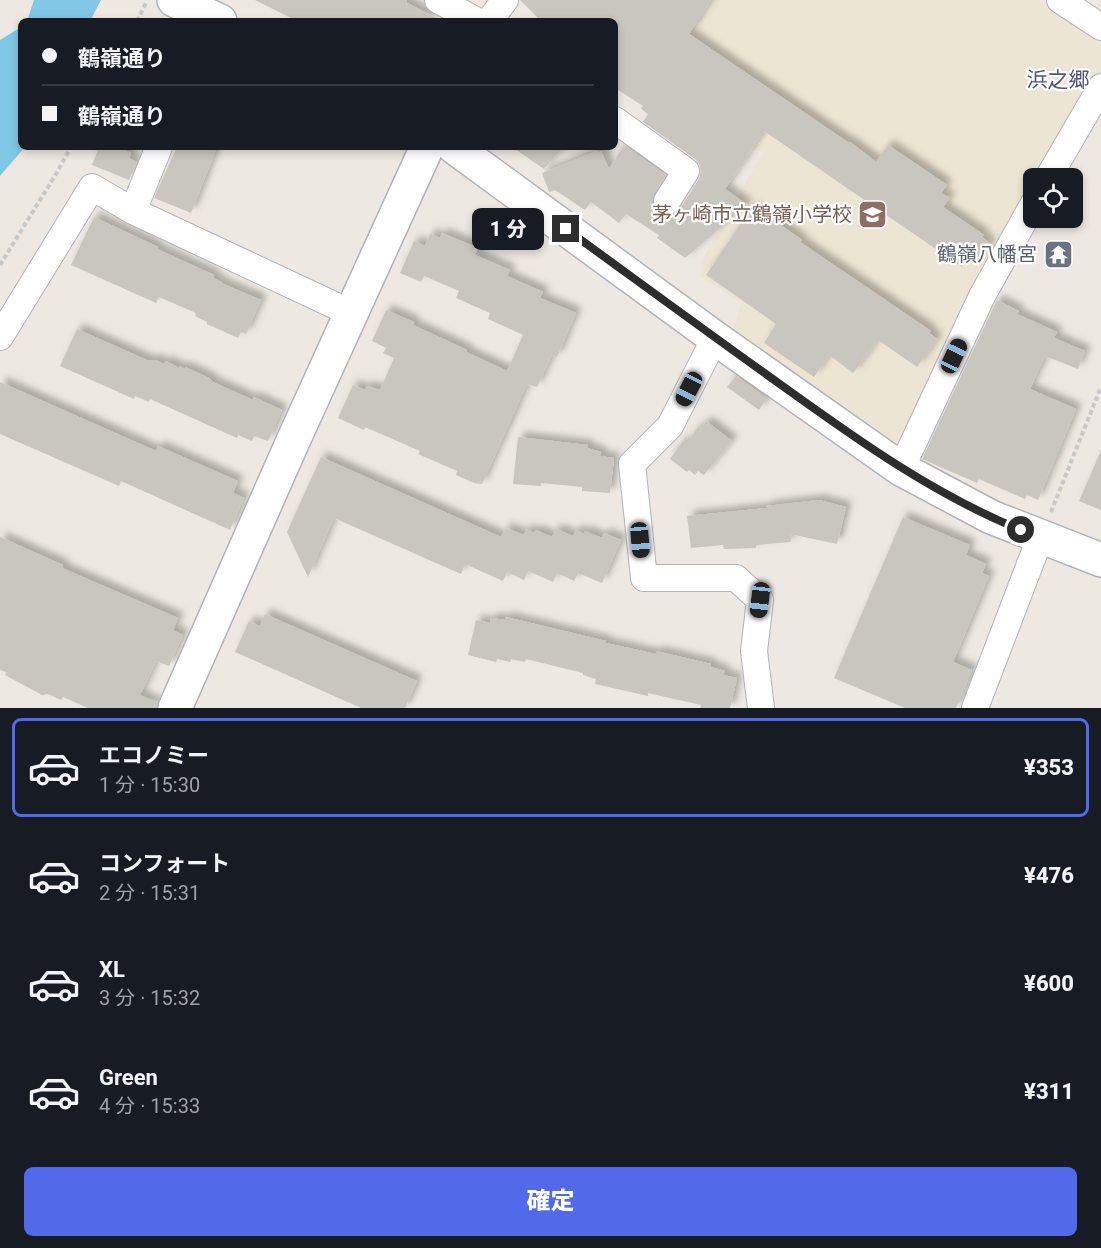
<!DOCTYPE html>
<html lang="ja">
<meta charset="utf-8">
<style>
body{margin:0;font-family:Roboto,"Noto Sans JP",sans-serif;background:#20242c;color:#f1f3f6;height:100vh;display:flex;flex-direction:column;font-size:22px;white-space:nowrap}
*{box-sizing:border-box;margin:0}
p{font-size:20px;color:#9ea1a6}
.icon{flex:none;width:33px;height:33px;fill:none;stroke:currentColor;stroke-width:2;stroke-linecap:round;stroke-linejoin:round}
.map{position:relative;height:708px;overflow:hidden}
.details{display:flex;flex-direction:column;background:#171b24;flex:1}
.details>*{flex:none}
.top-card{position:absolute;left:18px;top:18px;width:600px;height:132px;border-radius:9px;box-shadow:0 3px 9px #0003;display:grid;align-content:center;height:132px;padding:0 24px;background:#171b24}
.tools{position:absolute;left:1023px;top:168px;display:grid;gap:12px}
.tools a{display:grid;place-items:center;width:60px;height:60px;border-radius:9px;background:#171b24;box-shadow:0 3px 9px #0003;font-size:30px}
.end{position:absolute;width:27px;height:27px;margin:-14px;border:8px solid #2d2d2d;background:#fff;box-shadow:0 0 0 3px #fff}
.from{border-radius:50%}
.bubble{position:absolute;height:42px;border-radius:9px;background:#171b24;box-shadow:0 3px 9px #0003;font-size:20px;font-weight:800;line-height:42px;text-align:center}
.car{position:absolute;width:18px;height:36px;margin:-18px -9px;border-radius:8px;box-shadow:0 0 4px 2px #0007;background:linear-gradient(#222 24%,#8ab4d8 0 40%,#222 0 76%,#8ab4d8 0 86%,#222 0)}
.top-card b{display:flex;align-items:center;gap:21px;height:57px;font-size:22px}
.top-card b+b{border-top:2px solid #363941}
.top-card i{width:15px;height:15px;background:#f1f3f6}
ul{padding:10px 0 0;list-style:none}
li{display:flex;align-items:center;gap:18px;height:99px;margin:0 12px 9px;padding:0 12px;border:3px solid transparent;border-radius:9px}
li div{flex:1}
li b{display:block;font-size:22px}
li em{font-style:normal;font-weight:800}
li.on{border-color:#526aea}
li>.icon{width:54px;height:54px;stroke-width:1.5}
.action{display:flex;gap:12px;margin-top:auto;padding:12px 24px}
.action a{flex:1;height:69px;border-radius:9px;background:#526aea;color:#fff;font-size:24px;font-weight:800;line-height:69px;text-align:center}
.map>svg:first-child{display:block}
.education{fill:#ede5d3}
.water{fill:#7fc7e4}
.building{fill:#c9c6bf;filter:url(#shadow)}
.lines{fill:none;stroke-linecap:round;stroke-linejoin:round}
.street-casing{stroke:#b1b3bc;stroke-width:28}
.secondary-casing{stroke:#b1b3bc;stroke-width:36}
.path{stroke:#c8c8c8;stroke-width:4;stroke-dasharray:4.5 3;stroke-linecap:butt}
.street{stroke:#fff;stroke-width:26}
.secondary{stroke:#fff;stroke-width:33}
.route{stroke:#2d2d2d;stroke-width:8}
.labels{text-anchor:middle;stroke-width:4.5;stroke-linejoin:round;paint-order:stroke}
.education-label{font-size:20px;fill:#785e54;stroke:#fff;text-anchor:end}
.worship-label{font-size:20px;fill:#5b616d;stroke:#fff;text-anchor:end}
.neighbourhood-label{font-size:21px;fill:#51577a;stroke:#fff}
</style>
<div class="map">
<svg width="1101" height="708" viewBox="0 0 1101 708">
<defs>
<filter id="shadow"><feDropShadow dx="5.5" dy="-5.5" stdDeviation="3" flood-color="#0004"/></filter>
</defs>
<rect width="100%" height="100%" fill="#ede8e1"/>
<path class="education" d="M613,0H1038L1101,43V74L1039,178H1034L1033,188L1003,240L902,446L733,329L741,303L700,276L702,261L762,153L654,78L615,21H600Z"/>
<path class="water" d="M34,0H101L90,21H27Z
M21,27V147H25L0,176V40Z"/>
<path class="building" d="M255,0H407V3L442,21H297Z
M520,0H711L689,34L849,143L850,142L876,162L888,145L947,185L941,193L950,198L943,207L984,235L982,237L991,244L977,263L968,257L962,267L764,131L725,189L747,205L685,258L657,238L659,235L626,214L619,223L591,202L585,210L555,190L549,192L542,173L597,151L598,153L601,151L609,169L624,145L666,175L654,193L652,201L654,208L659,213L667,216L674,214L680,209L699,179L701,171L699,164L695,159L643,122L648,114L641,109L643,106L615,88V21H541Z
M99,147H117L131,153L129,158L137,162L129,180L92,165Z
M177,147H217L191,213L154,198Z
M512,147H564L544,169Z
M751,208L763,216L765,214L802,240L800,242L931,331L929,333L937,339L917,367L878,340L853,373L829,355L814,377L764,343L776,324L706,275Z
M94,217L158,247L157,249L214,275L213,278L222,282L221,283L261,300L246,334L241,332L238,338L207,324V322L195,316L196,313L159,297L156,303L71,265Z
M442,233L478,248L475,255L510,270L507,276L543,292L540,298L576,313L557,357L552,355L537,387L527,384L482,484L474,483L456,475L457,471L418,454L420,451L365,427L364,430L338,418L353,385L365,390L367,386L380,390L394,358L383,353L386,348L372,341L386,310L414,322L413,325L467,350L466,352L507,371L523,335L488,319L490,313L456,298L459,291L424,276L421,282L400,273L414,241L425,246L430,234L440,238Z
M997,300L1019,311L1017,314L1057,332L1054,338L1085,351L1078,369L1045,356L1030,389L1076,409L1038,500L1027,495L1025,499L979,479L977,483L922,459Z
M77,329L149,361L156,360L164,364L166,361L179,368L180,366L185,369V367L209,378L213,382L253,400L254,397L282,410L268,441L254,436L252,441L238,435L237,438L150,399L149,402L135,396L134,399L60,366Z
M736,376L767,398L759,410L727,387Z
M0,382L156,451L158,446L238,481L233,493L244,498L230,530L121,481L119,486L0,434Z
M706,421L732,441L704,475L698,471L695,475L689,470L687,472L670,459L683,441L686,444L698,427L701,429Z
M518,437L588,445L587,448L601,452L600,456L614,458L610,493L582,491V487L541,483V486L513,484Z
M1101,451V510L1079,501Z
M321,457L501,537L506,528L524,535L526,529L534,533L536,530L552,537L556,529L573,536L576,530L584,534L585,531L602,538L604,533L621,540L602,583L578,573L574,581L557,573L553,582L528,571L524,580L507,572L503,581L465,564L461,574L334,518L308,577L287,532Z
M819,500L846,507L837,544L790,534L791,542L756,545V548L724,549L723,545L691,548L687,516L767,508L766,506Z
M903,517L970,545L966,555L986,564L982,573L989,576L953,662L972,670L956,708H905L834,678Z
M0,537L63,565L62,568L178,618L173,630L183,635L169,666L156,661L140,695L157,703V708H88L63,697L61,700L48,694L42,695L5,675L6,672L0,670Z
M265,614L417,681L405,708H361L235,652L249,621L260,626Z
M506,617L606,641V643L656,654V651L711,664V667L725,671L723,675L737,678L730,708H700L701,705L648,693V696L595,684L596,679L583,675V673L526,659L525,662L511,659L510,662L497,659L496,662L468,655L476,620L490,623L491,618L505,620Z"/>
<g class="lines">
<defs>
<path id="street" d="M438,0L477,21
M1060,0L1101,27
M489,21L505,0
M615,120L686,171L667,201
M1048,178L1101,87
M133,211L159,147
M0,337L92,187L133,211L351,313
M715,338L670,426L632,464L644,578H736L760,600L754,651L761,708
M901,469L982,296L1034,203
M975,708L1040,538"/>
<path id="secondary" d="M174,0L220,21
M454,147L715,338L901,469L991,517L1101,560
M175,708L293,441L427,147"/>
</defs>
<use href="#street" class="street-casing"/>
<use href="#secondary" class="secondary-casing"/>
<path class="path" d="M137,21L146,3
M0,265L56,174L71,147
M1051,512L1101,387"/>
<use href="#street" class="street"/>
<use href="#secondary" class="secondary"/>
</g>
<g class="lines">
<path class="route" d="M566,229C639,282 711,335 784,387C859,441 935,495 1021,530"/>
</g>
<defs>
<symbol id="school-square" viewBox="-11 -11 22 22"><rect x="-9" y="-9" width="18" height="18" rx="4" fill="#8d6e63" stroke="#fff"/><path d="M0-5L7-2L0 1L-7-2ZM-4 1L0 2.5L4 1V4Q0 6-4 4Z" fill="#fff"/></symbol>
<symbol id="temple-square" viewBox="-11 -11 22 22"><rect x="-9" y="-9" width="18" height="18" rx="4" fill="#6b7280" stroke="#fff"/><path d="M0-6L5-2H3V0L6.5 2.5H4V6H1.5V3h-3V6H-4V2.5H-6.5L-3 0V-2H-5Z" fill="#fff"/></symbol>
</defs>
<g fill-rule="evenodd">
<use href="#school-square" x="856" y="198" width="33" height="33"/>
<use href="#temple-square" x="1042" y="238" width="33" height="33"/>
</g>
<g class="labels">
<g class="education-label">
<text x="852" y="221">茅ヶ崎市立鶴嶺小学校</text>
</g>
<g class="worship-label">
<text x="1037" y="261">鶴嶺八幡宮</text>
</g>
<g class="neighbourhood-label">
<text x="1058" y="87">浜之郷</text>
</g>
</g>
</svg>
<div class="tools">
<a><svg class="icon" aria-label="locate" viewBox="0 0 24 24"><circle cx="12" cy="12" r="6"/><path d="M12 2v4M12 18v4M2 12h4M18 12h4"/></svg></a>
</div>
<i class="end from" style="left:1021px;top:530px"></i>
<i class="end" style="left:566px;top:229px"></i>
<div class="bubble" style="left:472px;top:208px;width:72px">1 分</div>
<i class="car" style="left:954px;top:356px;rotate:25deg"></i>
<i class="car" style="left:689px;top:389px;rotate:207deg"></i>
<i class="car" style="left:640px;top:540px;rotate:175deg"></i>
<i class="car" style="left:760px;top:600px;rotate:187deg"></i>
<div class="top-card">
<b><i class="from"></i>鶴嶺通り</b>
<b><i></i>鶴嶺通り</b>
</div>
</div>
<section class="details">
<ul>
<li class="on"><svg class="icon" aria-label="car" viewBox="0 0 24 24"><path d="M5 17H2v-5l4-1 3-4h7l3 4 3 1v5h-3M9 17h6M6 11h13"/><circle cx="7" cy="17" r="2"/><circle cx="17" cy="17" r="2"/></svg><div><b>エコノミー</b><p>1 分 · 15:30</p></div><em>¥353</em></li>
<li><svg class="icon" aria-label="car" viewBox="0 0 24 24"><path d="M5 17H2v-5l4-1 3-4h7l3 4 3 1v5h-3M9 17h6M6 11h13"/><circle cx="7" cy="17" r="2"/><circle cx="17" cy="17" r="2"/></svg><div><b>コンフォート</b><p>2 分 · 15:31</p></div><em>¥476</em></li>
<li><svg class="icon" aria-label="car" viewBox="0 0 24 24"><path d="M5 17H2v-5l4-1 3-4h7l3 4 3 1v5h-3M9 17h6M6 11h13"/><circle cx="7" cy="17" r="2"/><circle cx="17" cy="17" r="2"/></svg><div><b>XL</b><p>3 分 · 15:32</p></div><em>¥600</em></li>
<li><svg class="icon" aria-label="car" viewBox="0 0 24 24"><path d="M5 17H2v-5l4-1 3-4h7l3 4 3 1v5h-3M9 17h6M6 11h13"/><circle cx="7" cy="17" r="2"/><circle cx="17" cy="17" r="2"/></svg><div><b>Green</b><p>4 分 · 15:33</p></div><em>¥311</em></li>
</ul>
<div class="action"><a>確定</a></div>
</section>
